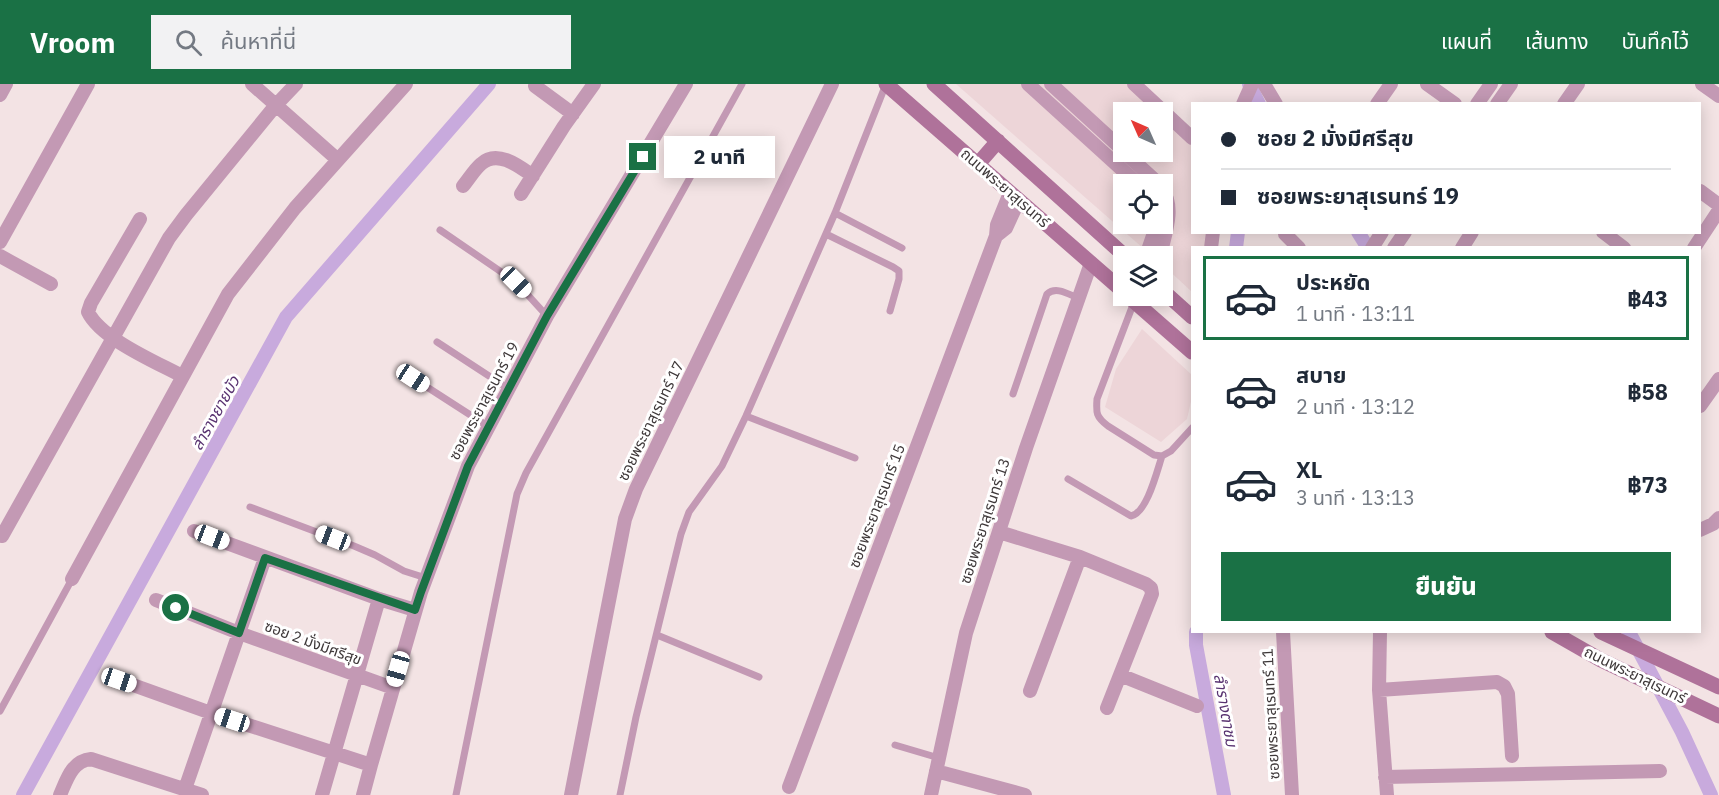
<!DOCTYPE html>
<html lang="th">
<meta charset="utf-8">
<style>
body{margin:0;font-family:"IBM Plex Sans","Noto Sans Thai",sans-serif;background:#f2f2f3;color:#1f2937;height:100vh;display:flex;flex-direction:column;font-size:22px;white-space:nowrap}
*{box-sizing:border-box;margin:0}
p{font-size:20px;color:#747a83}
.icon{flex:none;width:33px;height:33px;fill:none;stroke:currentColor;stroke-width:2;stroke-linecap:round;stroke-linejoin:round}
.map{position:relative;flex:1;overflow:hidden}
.details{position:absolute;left:1191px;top:162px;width:510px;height:387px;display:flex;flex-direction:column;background:#fff;border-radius:0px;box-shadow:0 3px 15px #0003}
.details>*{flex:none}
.hud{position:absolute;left:1191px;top:18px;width:510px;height:132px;border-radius:0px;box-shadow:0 3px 15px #0003;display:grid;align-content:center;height:132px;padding:0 30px;background:#fff}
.needle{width:39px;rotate:315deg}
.tools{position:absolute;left:1113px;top:18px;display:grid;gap:12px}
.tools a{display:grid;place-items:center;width:60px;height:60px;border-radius:0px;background:#fff;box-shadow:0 3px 15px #0003;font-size:30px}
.end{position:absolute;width:27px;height:27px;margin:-14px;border:8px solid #1a7145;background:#fff;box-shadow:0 0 0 3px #fff}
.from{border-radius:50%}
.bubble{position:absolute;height:42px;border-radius:0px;background:#fff;box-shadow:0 3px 15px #0003;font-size:20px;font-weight:800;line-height:42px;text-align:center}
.car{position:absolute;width:18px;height:36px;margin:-18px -9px;border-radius:8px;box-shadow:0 0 4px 2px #0007;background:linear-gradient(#fff 24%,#345 0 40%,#fff 0 76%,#345 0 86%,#fff 0)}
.hud b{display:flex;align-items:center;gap:21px;height:57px;font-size:22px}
.hud b+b{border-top:2px solid #e0e1e3}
.hud i{width:15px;height:15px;background:#1f2937}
ul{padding:10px 0 0;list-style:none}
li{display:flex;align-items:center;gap:18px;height:84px;margin:0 12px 9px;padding:0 18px;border:3px solid transparent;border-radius:0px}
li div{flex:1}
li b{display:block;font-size:22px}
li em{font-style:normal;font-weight:800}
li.active{border-color:#1a7145}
li>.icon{width:54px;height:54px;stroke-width:1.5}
.cta{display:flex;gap:12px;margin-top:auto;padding:12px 30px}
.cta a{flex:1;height:69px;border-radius:0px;background:#1a7145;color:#fff;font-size:24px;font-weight:800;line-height:69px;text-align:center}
header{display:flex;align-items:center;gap:36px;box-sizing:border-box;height:84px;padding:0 30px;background:#1a7145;color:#fff}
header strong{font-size:28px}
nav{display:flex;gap:33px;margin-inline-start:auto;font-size:21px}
.search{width:420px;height:54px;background:#f2f2f3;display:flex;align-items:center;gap:15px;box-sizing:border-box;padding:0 21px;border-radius:0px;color:#747a83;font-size:22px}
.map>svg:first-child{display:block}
.built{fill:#edd5d8;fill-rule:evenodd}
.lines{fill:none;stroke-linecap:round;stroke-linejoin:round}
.canal{stroke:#c8aadd;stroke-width:14}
.lane{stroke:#c399b4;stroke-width:7}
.street{stroke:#c399b4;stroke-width:14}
.secondary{stroke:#af729a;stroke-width:15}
.route{stroke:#1a7145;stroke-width:8}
.labels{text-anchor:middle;stroke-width:6;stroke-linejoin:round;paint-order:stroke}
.street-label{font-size:15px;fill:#3e3839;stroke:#fff}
.water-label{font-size:16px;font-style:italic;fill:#583270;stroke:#fff}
</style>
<header>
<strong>Vroom</strong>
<div class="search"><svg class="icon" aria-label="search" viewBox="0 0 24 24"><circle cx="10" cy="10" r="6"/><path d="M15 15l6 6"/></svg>ค้นหาที่นี่</div>
<nav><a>แผนที่</a><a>เส้นทาง</a><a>บันทึกไว้</a></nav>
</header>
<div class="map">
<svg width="1719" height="711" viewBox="0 0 1719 711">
<rect width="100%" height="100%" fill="#f3e3e4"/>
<path class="built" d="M956,0H1128L1159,28H1124V68H1162L1163,32L1192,59V148L1210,149L1208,163L1192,164V208L1163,181L1162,172H1152ZM1124,100H1162V140H1124Z
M1142,245L1192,291V313L1187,335L1161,358L1105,323L1116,285Z"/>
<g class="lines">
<path class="canal" d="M1249,0L1259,20
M1358,148L1368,164
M1236,164L1238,148
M1196,548V561L1224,711
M1629,548L1682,648L1711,711
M23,711L286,233L489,0"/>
<path class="lane" d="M835,129L902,164
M440,146L516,198L547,232
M826,150L893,183L899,187V195L890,227
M1134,218L1097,315C1096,329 1096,333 1108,342L1154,371L1162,372L1171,367L1192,344
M437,258L509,305
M413,294L489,343
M1013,310L1047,210C1056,202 1068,210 1078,214
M746,332L855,374
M1068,395L1131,432C1147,429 1157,387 1162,372
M250,423L354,462L375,471L404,487L426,494
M657,551L759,593
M0,627L72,495
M895,661L939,674
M456,711L517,410L526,389L742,0
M620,711L636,633L681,450L689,428L722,382L746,332L835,129L886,0"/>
<path class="street" d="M252,0L338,76
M1028,0L1138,100
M1051,0L1124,67
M1134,0L1192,54
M1264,0L1276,20
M1427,0L1455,20
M1702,0L1719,12
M535,2L573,30
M0,11L6,0
M1243,20L1252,0
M1377,20L1391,0
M1477,20L1491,0
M1497,20L1511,0
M1564,20L1578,0
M1124,68L1159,100
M463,102C469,95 474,86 481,80C497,65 519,82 533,92
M1700,107L1719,121
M521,110L564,42L594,0
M140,135L91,219L88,228C101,255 156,278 182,292
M1603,148L1624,164
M1285,150L1299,164
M996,152L1006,144L1019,116
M0,158L88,0
M1211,164L1213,148
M1372,164L1382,148
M1394,164L1405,148
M1462,164L1472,148
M1694,164L1719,126
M0,172L51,200
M1146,172L1157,140
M1160,172C1164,152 1176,124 1162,105
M1700,322L1719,295
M1700,446L1713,440L1719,434
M194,447L379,515L415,526
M999,448L1080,473L1146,500L1151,504L1152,510L1107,624
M2,452L169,154L186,131L276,21L296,0
M72,495L228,210L295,124L406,0
M156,516L239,549L393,604
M1283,548L1292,711
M1380,548L1379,606L1387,711
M1120,591L1197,622
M119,596L211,629L371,681
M1379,606L1497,598L1504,602L1508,610L1512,672
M1030,607L1080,473
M936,687L1025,711
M1385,693L1660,687
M789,703L996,152L997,141L1010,109
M185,705L265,474
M60,711C67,695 72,677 91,675L202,711
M322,711L379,515
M363,711L371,681L421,508L468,382L547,232L686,0
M571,711L625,435L636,405L832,0
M931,711L966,549L1026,364L1091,179"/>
<path class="secondary" d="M886,0L1124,208
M934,0L1125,172
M978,80L998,57
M1162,206L1192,233
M1128,212L1192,268
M1552,548L1601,576L1719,632
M1601,548L1719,603"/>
</g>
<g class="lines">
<path class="route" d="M176,524L239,549L265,474L415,526L421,508L468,382L547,232L643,73"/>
</g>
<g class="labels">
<g class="street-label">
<text transform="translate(1005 104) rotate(41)" y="5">ถนนพระยาสุเรนทร์</text>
<text transform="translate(484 317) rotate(-62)" y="5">ซอยพระยาสุเรนทร์ 19</text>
<text transform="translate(651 337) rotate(-64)" y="5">ซอยพระยาสุเรนทร์ 17</text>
<text transform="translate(877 422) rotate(-69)" y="5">ซอยพระยาสุเรนทร์ 15</text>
<text transform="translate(985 437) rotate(-72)" y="5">ซอยพระยาสุเรนทร์ 13</text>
<text transform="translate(313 559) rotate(20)" y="5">ซอย 2 มั่งมีศรีสุข</text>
<text transform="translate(1635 591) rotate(26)" y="5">ถนนพระยาสุเรนทร์</text>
<text transform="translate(1271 630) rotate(-93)" y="5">ซอยพระยาสุเรนทร์ 11</text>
</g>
<g class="water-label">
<text transform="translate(215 329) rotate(-61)" y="6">ลำรางยายบัว</text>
<text transform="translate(1226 626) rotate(80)" y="6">ลำรางตาชม</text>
</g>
</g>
</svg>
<div class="tools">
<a><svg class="needle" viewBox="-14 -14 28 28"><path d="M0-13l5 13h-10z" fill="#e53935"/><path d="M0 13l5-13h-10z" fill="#747a83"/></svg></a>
<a><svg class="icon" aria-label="locate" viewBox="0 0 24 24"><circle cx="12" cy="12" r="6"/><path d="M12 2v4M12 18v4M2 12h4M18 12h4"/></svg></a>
<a><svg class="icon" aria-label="layers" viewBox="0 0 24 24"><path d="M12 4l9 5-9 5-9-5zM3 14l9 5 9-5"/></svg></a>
</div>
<i class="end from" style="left:176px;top:524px"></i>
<i class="end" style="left:643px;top:73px"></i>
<div class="bubble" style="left:664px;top:52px;width:111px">2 นาที</div>
<i class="car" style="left:516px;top:198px;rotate:135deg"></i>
<i class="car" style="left:413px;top:294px;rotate:123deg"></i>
<i class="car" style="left:212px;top:453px;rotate:111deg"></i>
<i class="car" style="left:333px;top:454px;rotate:291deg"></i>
<i class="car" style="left:398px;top:585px;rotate:196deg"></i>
<i class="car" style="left:119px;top:596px;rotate:109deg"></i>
<i class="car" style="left:232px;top:636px;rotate:288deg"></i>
<div class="hud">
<b><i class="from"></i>ซอย 2 มั่งมีศรีสุข</b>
<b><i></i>ซอยพระยาสุเรนทร์ 19</b>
</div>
<section class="details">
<ul>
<li class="active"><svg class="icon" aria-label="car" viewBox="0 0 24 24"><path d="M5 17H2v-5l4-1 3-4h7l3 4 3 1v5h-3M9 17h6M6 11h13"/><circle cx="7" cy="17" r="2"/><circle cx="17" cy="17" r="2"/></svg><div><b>ประหยัด</b><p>1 นาที · 13:11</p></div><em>฿43</em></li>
<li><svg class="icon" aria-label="car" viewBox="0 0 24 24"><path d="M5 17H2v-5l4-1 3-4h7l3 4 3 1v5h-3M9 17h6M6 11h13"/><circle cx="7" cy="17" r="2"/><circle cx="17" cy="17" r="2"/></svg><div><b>สบาย</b><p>2 นาที · 13:12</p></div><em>฿58</em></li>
<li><svg class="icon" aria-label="car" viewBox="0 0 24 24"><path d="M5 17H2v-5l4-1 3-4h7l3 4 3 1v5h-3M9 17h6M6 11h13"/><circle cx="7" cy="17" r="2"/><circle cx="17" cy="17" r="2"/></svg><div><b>XL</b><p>3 นาที · 13:13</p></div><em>฿73</em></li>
</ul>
<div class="cta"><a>ยืนยัน</a></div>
</section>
</div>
